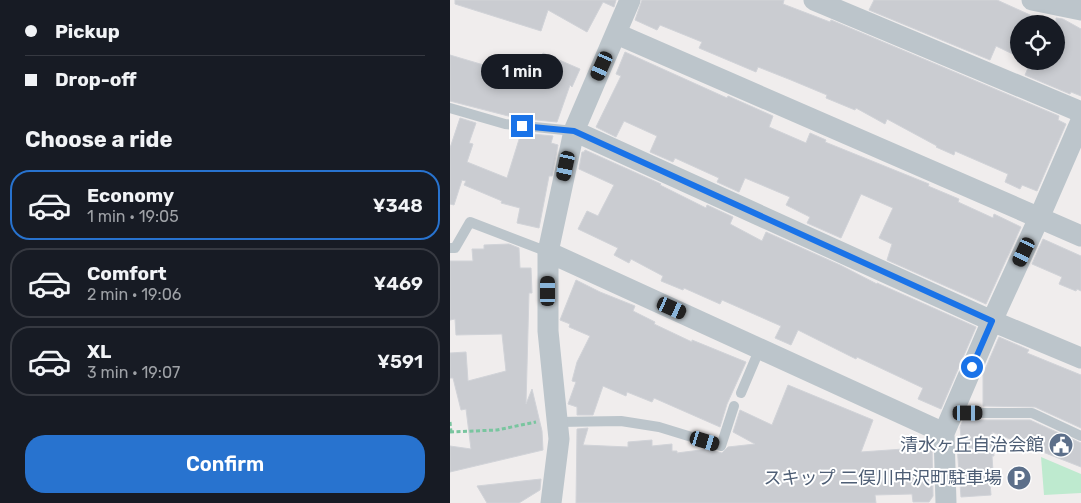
<!DOCTYPE html>
<meta charset="utf-8">
<style>
body{margin:0;font-family:Rubik,"Noto Sans JP",sans-serif;background:#20242c;color:#f1f3f6;height:100vh;display:flex;flex-direction:column;font-size:19px;white-space:nowrap}
*{box-sizing:border-box;margin:0}
p{font-size:16px;color:#9ea1a6}
.icon{flex:none;width:28px;height:28px;fill:none;stroke:currentColor;stroke-width:2;stroke-linecap:round;stroke-linejoin:round}
.map{position:relative;flex:1;overflow:hidden}
.drawer{display:flex;flex-direction:column;background:#171b24;width:450px}
.drawer>*{flex:none}
.guide{display:grid;align-content:center;height:110px;padding:0 25px;background:#171b24}
.tools{position:absolute;left:560px;top:15px;display:grid;gap:10px}
.tools a{display:grid;place-items:center;width:55px;height:55px;border-radius:50%;background:#171b24;box-shadow:0 2px 8px #0003;font-size:25px}
.end{position:absolute;width:22px;height:22px;margin:-11px;border:6px solid #1a73e8;background:#fff;box-shadow:0 0 0 2px #fff}
.from{border-radius:50%}
.bubble{position:absolute;height:35px;border-radius:18px;background:#171b24;box-shadow:0 2px 8px #0003;font-size:16px;font-weight:600;line-height:35px;text-align:center}
.car{position:absolute;width:15px;height:30px;margin:-15px -8px;border-radius:6px;box-shadow:0 0 4px 1px #0007;background:linear-gradient(#222 24%,#8ab4d8 0 40%,#222 0 76%,#8ab4d8 0 86%,#222 0)}
.guide b{display:flex;align-items:center;gap:18px;height:48px;font-size:19px}
.guide b+b{border-top:1px solid #363941}
.guide i{width:12px;height:12px;background:#f1f3f6}
ul{padding:0;list-style:none}
li{display:flex;align-items:center;gap:15px;height:70px;margin:0 10px 8px;padding:0 15px;border:2px solid #363941;border-radius:20px}
li div{flex:1}
li b{display:block;font-size:19px}
li em{font-style:normal;font-weight:600}
li.selected{border-color:#2873cf}
li>.icon{width:45px;height:45px;stroke-width:1.5}
h2{padding:0 25px;font-size:22px;line-height:60px}
.cta{display:flex;gap:10px;margin-top:auto;padding:10px 25px}
.cta a{flex:1;height:58px;border-radius:20px;background:#2873cf;color:#fff;font-size:20px;font-weight:600;line-height:58px;text-align:center}
main{display:flex;flex:1;min-height:0}
.map>svg:first-child{display:block}
.green{fill:#beeacf}
.building{fill:#caccd1;stroke:#d1d3d8}
.lines{fill:none;stroke-linecap:round;stroke-linejoin:round}
.path{stroke:#79c59f;stroke-width:3;stroke-dasharray:4 2.5;stroke-linecap:butt}
.lane{stroke:#bcc5cb;stroke-width:10}
.street{stroke:#bcc5cb;stroke-width:21}
.route{stroke:#1a73e8;stroke-width:6}
.labels{text-anchor:middle;stroke-width:4;stroke-linejoin:round;paint-order:stroke}
.service-label{font-size:18px;fill:#4e5e75;stroke:#fff;text-anchor:end}
</style>
<main>
<section class="drawer">
<div class="guide">
<b><i class="from"></i>Pickup</b>
<b><i></i>Drop-off</b>
</div>
<h2>Choose a ride</h2>
<ul>
<li class="selected"><svg class="icon" aria-label="car" viewBox="0 0 24 24"><path d="M5 17H2v-5l4-1 3-4h7l3 4 3 1v5h-3M9 17h6M6 11h13"/><circle cx="7" cy="17" r="2"/><circle cx="17" cy="17" r="2"/></svg><div><b>Economy</b><p>1 min · 19:05</p></div><em>¥348</em></li>
<li><svg class="icon" aria-label="car" viewBox="0 0 24 24"><path d="M5 17H2v-5l4-1 3-4h7l3 4 3 1v5h-3M9 17h6M6 11h13"/><circle cx="7" cy="17" r="2"/><circle cx="17" cy="17" r="2"/></svg><div><b>Comfort</b><p>2 min · 19:06</p></div><em>¥469</em></li>
<li><svg class="icon" aria-label="car" viewBox="0 0 24 24"><path d="M5 17H2v-5l4-1 3-4h7l3 4 3 1v5h-3M9 17h6M6 11h13"/><circle cx="7" cy="17" r="2"/><circle cx="17" cy="17" r="2"/></svg><div><b>XL</b><p>3 min · 19:07</p></div><em>¥591</em></li>
</ul>
<div class="cta"><a>Confirm</a></div>
</section>
<div class="map">
<svg width="631" height="503" viewBox="0 0 631 503">
<rect width="100%" height="100%" fill="#f0eded"/>
<path class="green" d="M591,457L631,474V493L594,495Z"/>
<path class="building" d="M5,0H166L164,7L153,2L137,32L98,10L91,31L5,4Z
M192,0H334L333,4L380,22L381,20L609,116L608,120L616,124L587,191L572,185L570,189L555,182L558,174L505,151L504,155L486,147L487,146L437,119L435,124L406,108L405,110L376,98L377,95L341,80L308,67L306,72L249,48L252,42L210,25L207,30L185,20Z
M424,0H547L600,24H569V57L546,46L540,60L419,10Z
M606,18L613,19L631,29V96L621,92L620,94L575,75L581,61H606Z
M175,52L277,98L278,96L323,116L319,127L356,143L360,133L376,140L375,142L479,184L478,186L509,199L508,202L543,218L544,214L571,227L536,304L437,260L442,244L429,238L443,208L411,194L391,238L357,223L360,217L336,205L340,197L295,178L289,192L267,182L269,178L225,158L223,162L200,152L207,136L174,121L166,137L146,127L171,76L166,74Z
M93,53L130,69L122,87L120,85L107,122L66,118L0,101V55L81,79Z
M10,118L26,123L19,143L23,144L17,162L57,178L71,133L103,136L101,143L108,145L102,176H99L89,228L67,223L70,208L51,203L52,201L14,185L16,181L12,180L4,205L0,204V148Z
M135,150L211,184L210,185L256,208L257,205L283,217L280,224L312,241L316,232L390,265L427,284V283L526,327L491,409L468,399L473,388L407,357L406,359L348,330L341,345L325,338L331,326L272,300L270,304L234,288L233,290L211,281L213,276L181,259L179,263L164,255L168,248L128,229L137,211L148,216L164,185L129,169L132,152H134Z
M593,239L631,256V291L627,289L626,291L609,284L612,277L582,264Z
M59,244L69,248L70,268H81L82,293H79L76,404L82,389L92,431L93,450L0,472V446L21,449L16,409L11,410L3,378H0V353L16,352L18,381L56,371L52,334L6,335L5,319L0,320V261H23L22,249H34V245Z
M126,280L150,292L185,306L183,311L205,322L204,324L242,342V340L296,362L277,404L270,427L204,398L202,402L177,392L176,396L153,386L143,415H127V407L118,404L126,382L122,381L127,362L140,336L119,327L120,324L110,320Z
M549,337L579,350L577,353L631,375V428L585,407L533,406V374Z
M338,385L423,420L411,452L482,447L483,496L479,502H463L462,494L425,495L426,503H126L127,429L138,428L133,445L178,447V442L202,440V446L222,444V451H227V453L258,449L272,453L278,447L305,444L283,432L290,410L322,425Z
M513,420H580L631,443V467L542,432L544,456H542L543,472H539L541,495L511,497L507,446H512L510,427Z
M91,479L90,490L69,503H37L27,486Z"/>
<g class="lines">
<path class="path" d="M0,422L1,432
M0,432L47,430L86,422"/>
<path class="lane" d="M0,108L55,124L124,131
M0,248H5L20,222L98,252
M291,393L310,348
M502,413H582L631,436
M107,422L171,421L209,427L271,446L284,406"/>
<path class="street" d="M364,0L631,112
M582,0L631,10
M167,34L631,236
M124,131L542,321L631,358
M98,252L494,433
M101,503L109,439L98,331V252L124,131L180,0
M496,503L494,433L542,321L589,218L631,121"/>
</g>
<g class="lines">
<path class="route" d="M72,126L124,131L542,321L522,367"/>
</g>
<defs>
<symbol id="civic-disc" viewBox="-11 -11 22 22"><circle r="9.5" fill="#5c6f8a" stroke="#fff"/><path d="M-.6-6.5H3V-4.5H.6V-3L4-1V1h2V6H-6V1h2V-1L-.6-3ZM-1.2 2.5V6h2.4V2.5Z" fill="#fff"/></symbol>
<symbol id="parking-disc" viewBox="-11 -11 22 22"><circle r="9.5" fill="#5c6f8a" stroke="#fff"/><path d="M-3.5-5.5H1a3.5 3.5 0 0 1 0 7H-1V5.5H-3.5ZM-1-3.4V-.6H.8a1.4 1.4 0 0 0 0-2.8Z" fill="#fff"/></symbol>
</defs>
<g fill-rule="evenodd">
<use href="#civic-disc" x="597" y="431" width="28" height="28"/>
<use href="#parking-disc" x="555" y="464" width="28" height="28"/>
</g>
<g class="labels">
<g class="service-label">
<text x="594" y="451">清水ヶ丘自治会館</text>
<text x="552" y="484">スキップ 二俣川中沢町駐車場</text>
</g>
</g>
</svg>
<div class="tools">
<a><svg class="icon" aria-label="locate" viewBox="0 0 24 24"><circle cx="12" cy="12" r="6"/><path d="M12 2v4M12 18v4M2 12h4M18 12h4"/></svg></a>
</div>
<i class="end from" style="left:522px;top:367px"></i>
<i class="end" style="left:72px;top:126px"></i>
<div class="bubble" style="left:31px;top:54px;width:82px">1 min</div>
<i class="car" style="left:152px;top:66px;rotate:204deg"></i>
<i class="car" style="left:116px;top:166px;rotate:192deg"></i>
<i class="car" style="left:574px;top:252px;rotate:205deg"></i>
<i class="car" style="left:98px;top:291px;rotate:0deg"></i>
<i class="car" style="left:222px;top:308px;rotate:114deg"></i>
<i class="car" style="left:518px;top:413px;rotate:90deg"></i>
<i class="car" style="left:255px;top:441px;rotate:107deg"></i>
</div>
</main>
